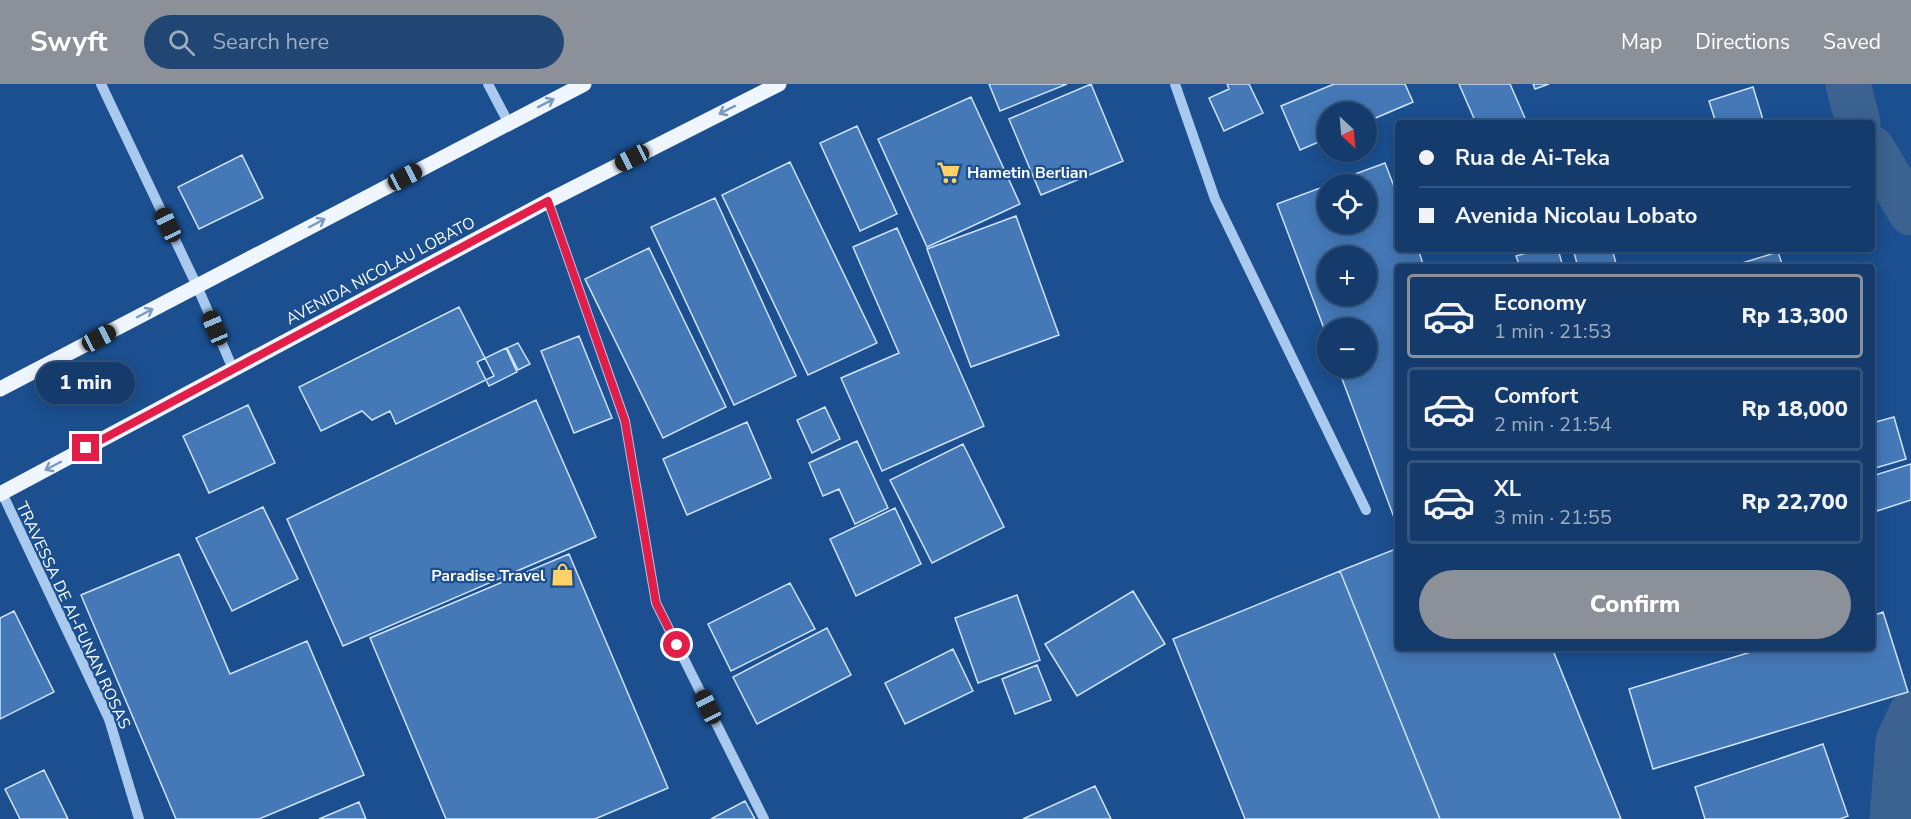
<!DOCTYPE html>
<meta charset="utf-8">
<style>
body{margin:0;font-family:"Nunito Sans",sans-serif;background:#214673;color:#f1f3f6;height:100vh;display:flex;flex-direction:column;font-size:22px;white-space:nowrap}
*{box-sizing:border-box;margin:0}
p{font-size:20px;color:#9dadc1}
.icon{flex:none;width:33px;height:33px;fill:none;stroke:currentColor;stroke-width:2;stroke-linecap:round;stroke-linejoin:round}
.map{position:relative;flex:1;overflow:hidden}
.sheet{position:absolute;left:1395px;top:180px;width:480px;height:387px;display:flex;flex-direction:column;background:#143b6b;border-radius:6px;box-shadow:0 3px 15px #0003,0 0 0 2px #33557e}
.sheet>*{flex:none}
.guide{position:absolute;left:1395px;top:36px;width:480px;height:132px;border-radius:6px;box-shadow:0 3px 15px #0003,0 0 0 2px #33557e;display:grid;align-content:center;height:132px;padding:0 24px;background:#143b6b}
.needle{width:39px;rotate:154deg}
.buttons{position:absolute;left:1317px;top:18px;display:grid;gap:12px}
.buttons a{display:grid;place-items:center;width:60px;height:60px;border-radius:50%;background:#143b6b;box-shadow:0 3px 15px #0003,0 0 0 2px #33557e;font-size:30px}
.end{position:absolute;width:27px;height:27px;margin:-14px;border:8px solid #e11d48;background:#fff;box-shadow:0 0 0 3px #fff}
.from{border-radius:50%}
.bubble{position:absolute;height:42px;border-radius:21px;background:#143b6b;box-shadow:0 3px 15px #0003,0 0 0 2px #33557e;font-size:20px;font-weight:800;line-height:42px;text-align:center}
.car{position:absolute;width:18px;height:36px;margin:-18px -9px;border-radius:8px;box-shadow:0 0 4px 2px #0007;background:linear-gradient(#222 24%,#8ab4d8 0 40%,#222 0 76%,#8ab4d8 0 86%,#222 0)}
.guide b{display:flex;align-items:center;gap:21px;height:57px;font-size:22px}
.guide b+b{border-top:2px solid #33557e}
.guide i{width:15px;height:15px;background:#f1f3f6}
ul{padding:10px 0 0;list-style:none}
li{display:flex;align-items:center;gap:18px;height:84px;margin:0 12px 9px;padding:0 12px;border:3px solid #33557e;border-radius:6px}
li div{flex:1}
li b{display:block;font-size:22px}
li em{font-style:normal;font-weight:800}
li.active{border-color:#8c9099}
li>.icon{width:54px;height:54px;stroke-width:1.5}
.button{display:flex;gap:12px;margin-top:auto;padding:12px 24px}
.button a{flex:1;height:69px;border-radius:36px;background:#8c9099;color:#fff;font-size:24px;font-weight:800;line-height:69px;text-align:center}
header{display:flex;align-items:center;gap:36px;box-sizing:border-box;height:84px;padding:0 30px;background:#8c9099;color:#fff}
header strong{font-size:28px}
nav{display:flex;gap:33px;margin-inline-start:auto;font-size:21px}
.search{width:420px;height:54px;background:#214673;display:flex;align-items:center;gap:15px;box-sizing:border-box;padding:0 21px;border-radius:33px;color:#9dadc1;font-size:22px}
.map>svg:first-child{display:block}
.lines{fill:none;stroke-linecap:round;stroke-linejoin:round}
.canal{stroke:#3c6290;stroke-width:45}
.building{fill:#4478b7;stroke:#cfe3fa;stroke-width:1.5;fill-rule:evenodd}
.minor{stroke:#a9c9ee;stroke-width:10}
.major{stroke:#f0f6ff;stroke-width:15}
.oneway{stroke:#7b9ac1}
.route{stroke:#e11d48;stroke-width:8}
.labels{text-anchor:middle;stroke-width:4.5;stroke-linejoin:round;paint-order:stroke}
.poi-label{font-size:16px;font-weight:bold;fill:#fff;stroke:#1b4f8f;text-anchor:start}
.street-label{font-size:16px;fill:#fff;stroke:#1b4f8f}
</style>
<header>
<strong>Swyft</strong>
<div class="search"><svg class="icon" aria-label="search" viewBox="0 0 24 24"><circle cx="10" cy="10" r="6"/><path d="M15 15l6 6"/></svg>Search here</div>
<nav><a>Map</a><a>Directions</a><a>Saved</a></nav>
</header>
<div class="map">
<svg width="1911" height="735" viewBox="0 0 1911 735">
<rect width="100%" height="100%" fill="#1b4f8f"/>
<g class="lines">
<path class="canal" d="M1848,0L1858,39
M1872,64L1911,129
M1892,735L1898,657L1911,629"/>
</g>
<path class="building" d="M989,0H1067L1000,27Z
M1091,0L1123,77L1041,111L1009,35Z
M1227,0H1249L1263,29L1224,47L1209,14L1229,5Z
M1334,0H1405L1413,18L1366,38V28H1328V54L1300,66L1281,22Z
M1459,0H1510L1525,34L1514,39H1476Z
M1533,0H1549L1535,5Z
M1753,3L1764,39H1716L1709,17Z
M971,13L1020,120L927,163L878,55Z
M857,42L897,130L860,147L820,59Z
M242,71L263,114L199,145L178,103Z
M790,78L877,259L808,291L722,111Z
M1385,79L1398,113V165H1418L1424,183H1398V444L1338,284H1366V244H1328V255L1277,120L1328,101V140H1366V100H1328ZM1328,172H1366V212H1328Z
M715,114L796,292L734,321L651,143Z
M1016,132L1059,251L971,283L927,165Z
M897,144L984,342L882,387L841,294L899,269L853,163Z
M649,164L726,323L663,354L585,195Z
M1541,165H1558L1563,183H1520L1516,172Z
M1573,165H1612L1617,183H1578Z
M1778,168L1783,183H1729Z
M459,223L494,292L396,340L390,327L372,336L362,327L321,347L299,303Z
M579,252L612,334L574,349L541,267Z
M518,259L530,280L518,286L507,264Z
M506,264L517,288L489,302L477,278Z
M536,316L596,453L343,562L287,435Z
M248,321L275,379L209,409L183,352Z
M825,323L840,355L812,369L797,336Z
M1894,333L1906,375L1872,385V339Z
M747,338L771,394L687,431L663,375Z
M857,357L888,424L855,440L839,405L823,412L809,379Z
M963,360L1004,443L932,479L890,396Z
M1911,380V416L1877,427L1872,411V392Z
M263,423L298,495L232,527L196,454Z
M895,424L921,480L856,512L830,455Z
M1398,464V564H1552L1621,735H1440L1340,487Z
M179,470L230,590L307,557L364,691L259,735H176L81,511Z
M569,470L668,704L595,735H446L370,554Z
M1340,487L1440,735H1245L1173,555Z
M790,499L815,545L731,587L708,540Z
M1133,507L1165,560L1077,612L1045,560Z
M1017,511L1040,576L978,599L955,534Z
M14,527L54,608L0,635V534Z
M1883,528L1908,608L1653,685L1629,605L1764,564H1872V532Z
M827,544L851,591L757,640L733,593Z
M953,565L973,607L905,640L885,599Z
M1037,581L1051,616L1015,630L1002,595Z
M1823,660L1848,732L1840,735H1705L1695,703Z
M44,686L68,735H20L5,705Z
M1095,702L1111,735H1023Z
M745,717L755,735H711Z
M359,718L366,735H319Z"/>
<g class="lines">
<path class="minor" d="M101,0L197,202L233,285
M488,0L508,38
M1175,0L1215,115L1366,426
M548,117L625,337L656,519L764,735
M2,409L109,635L139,735"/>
<path class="major" d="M0,305L584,0
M0,410L548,117L779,0"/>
</g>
<defs><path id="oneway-shaft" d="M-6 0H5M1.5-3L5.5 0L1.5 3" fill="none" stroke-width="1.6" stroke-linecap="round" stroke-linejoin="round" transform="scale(1.5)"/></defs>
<g class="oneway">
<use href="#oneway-shaft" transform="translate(546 19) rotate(-27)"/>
<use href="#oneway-shaft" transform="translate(727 26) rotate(153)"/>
<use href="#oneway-shaft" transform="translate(317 139) rotate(-28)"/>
<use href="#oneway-shaft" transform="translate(145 229) rotate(-28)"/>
<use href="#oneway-shaft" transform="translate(53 382) rotate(152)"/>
</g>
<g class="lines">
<path class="route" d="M86,364L548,117L625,337L656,519L677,561"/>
</g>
<defs>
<symbol id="supermarket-bare" viewBox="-9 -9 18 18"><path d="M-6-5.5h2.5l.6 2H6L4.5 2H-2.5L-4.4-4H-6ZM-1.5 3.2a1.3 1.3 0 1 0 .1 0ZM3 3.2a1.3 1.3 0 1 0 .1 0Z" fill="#ffd166" stroke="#1b4f8f" stroke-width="2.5" paint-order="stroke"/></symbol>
<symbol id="shop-bare" viewBox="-9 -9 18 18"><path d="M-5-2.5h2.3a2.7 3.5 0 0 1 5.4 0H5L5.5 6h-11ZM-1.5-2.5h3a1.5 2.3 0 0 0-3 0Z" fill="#ffd166" stroke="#1b4f8f" stroke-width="2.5" paint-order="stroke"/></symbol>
</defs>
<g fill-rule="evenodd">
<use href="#supermarket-bare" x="932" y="72" width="33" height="33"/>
<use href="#shop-bare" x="546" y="474" width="33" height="33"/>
</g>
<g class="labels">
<g class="poi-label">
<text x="967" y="94">Hametin Berlian</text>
<text x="545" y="497" text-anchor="end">Paradise Travel</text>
</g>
<g class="street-label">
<text transform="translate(380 186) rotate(-28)" y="6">AVENIDA NICOLAU LOBATO</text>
<text transform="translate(74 531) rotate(65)" y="6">TRAVESSA DE AI-FUNAN ROSAS</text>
</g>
</g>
</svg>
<div class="buttons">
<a><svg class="needle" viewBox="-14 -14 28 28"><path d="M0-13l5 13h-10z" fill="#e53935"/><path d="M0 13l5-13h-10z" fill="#9dadc1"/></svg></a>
<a><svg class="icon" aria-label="locate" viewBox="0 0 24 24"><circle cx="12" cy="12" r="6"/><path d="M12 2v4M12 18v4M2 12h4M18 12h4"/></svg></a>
<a>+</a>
<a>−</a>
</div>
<i class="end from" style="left:677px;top:561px"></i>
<i class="end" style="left:86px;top:364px"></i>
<div class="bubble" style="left:36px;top:278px;width:99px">1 min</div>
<i class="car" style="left:632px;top:74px;rotate:243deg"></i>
<i class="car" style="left:405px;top:93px;rotate:62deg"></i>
<i class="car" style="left:168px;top:141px;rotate:335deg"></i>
<i class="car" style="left:215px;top:244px;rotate:337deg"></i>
<i class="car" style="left:99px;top:254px;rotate:62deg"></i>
<i class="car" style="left:708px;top:623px;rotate:334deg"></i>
<div class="guide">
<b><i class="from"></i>Rua de Ai-Teka</b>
<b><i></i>Avenida Nicolau Lobato</b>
</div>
<section class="sheet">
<ul>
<li class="active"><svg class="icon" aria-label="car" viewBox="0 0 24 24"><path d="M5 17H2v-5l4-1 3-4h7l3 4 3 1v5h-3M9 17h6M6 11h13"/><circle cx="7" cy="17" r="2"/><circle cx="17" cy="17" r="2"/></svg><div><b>Economy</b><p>1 min · 21:53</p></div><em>Rp 13,300</em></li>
<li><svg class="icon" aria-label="car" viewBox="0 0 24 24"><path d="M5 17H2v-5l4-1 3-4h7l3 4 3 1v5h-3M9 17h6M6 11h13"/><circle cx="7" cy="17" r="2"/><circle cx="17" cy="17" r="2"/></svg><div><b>Comfort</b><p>2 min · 21:54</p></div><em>Rp 18,000</em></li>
<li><svg class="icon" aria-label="car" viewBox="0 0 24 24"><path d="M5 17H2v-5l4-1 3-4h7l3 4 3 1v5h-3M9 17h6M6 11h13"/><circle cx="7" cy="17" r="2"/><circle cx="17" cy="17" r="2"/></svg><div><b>XL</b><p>3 min · 21:55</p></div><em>Rp 22,700</em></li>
</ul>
<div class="button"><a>Confirm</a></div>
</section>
</div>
